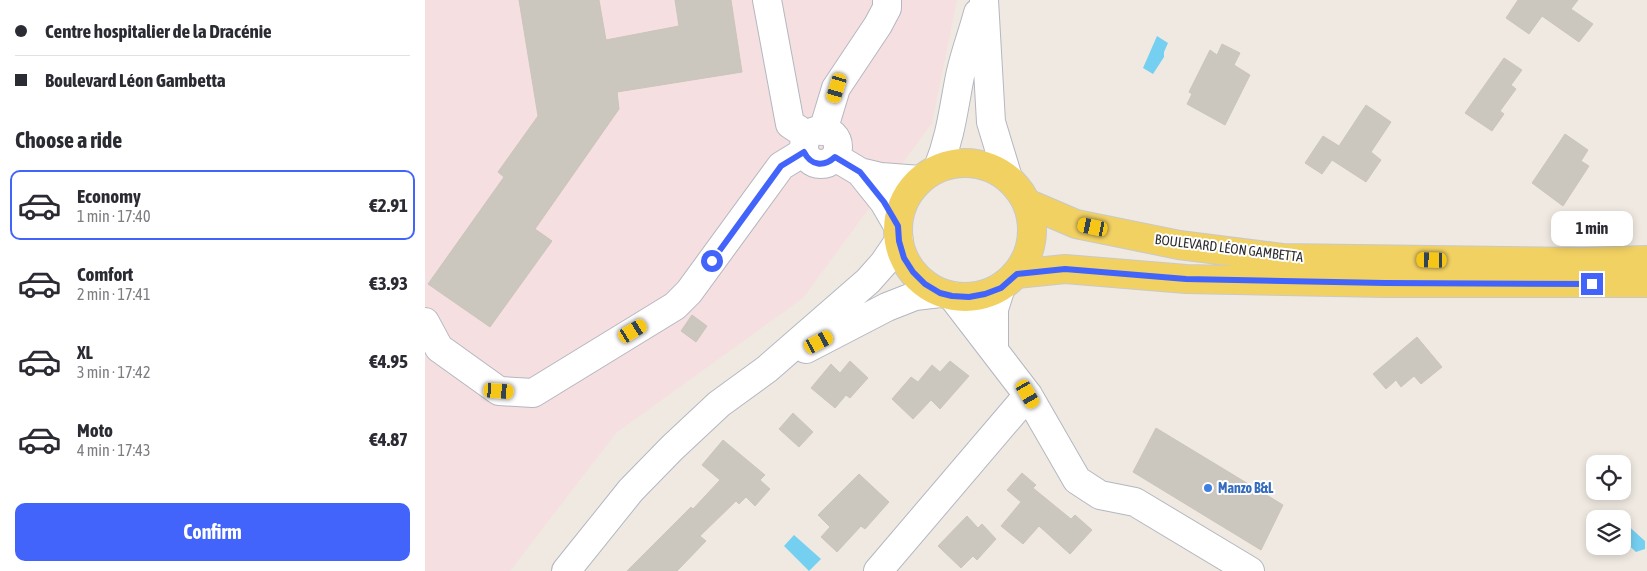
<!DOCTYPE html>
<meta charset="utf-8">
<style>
body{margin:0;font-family:"Asap Condensed",sans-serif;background:#f2f2f3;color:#2b2b33;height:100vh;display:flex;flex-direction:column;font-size:19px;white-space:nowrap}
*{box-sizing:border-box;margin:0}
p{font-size:16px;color:#7c7c81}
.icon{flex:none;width:28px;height:28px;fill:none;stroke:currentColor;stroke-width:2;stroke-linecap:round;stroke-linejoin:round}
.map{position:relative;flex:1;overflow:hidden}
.drawer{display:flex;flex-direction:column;background:#fff;width:425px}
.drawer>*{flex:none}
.banner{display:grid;align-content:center;height:110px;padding:0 15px;background:#fff}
.controls{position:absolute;left:1161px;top:455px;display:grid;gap:10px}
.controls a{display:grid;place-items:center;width:45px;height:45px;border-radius:10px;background:#fff;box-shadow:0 2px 8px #0003;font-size:25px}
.end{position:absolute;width:22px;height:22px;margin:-11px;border:6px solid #4264fb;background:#fff;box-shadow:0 0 0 2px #fff}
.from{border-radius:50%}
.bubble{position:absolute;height:35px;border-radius:10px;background:#fff;box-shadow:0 2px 8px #0003;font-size:16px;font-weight:700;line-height:35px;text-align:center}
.car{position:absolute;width:15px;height:30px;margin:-15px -8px;border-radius:6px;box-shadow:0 0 4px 1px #0007;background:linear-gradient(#f5c518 24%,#345 0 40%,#f5c518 0 76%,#345 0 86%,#f5c518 0)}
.banner b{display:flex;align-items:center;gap:18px;height:48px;font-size:19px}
.banner b+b{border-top:1px solid #e1e1e2}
.banner i{width:12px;height:12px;background:#2b2b33}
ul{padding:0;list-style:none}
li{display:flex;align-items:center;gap:15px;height:70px;margin:0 10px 8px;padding:0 5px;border:2px solid transparent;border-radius:10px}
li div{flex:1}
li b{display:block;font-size:19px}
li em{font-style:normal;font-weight:700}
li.selected{border-color:#4264fb}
li>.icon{width:45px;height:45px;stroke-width:1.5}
h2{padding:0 15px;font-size:22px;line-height:60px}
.cta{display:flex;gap:10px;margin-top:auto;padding:10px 15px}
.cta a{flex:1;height:58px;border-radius:10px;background:#4264fb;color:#fff;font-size:20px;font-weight:700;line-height:58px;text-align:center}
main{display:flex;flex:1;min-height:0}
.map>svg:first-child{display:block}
.medical{fill:#f5dfe0}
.water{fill:#75cff0}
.building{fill:#cbc7bf;stroke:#cbc5ba}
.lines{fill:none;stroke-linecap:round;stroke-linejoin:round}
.minor-casing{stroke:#b4b7c1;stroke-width:30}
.major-casing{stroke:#c9c9c9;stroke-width:30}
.minor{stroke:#fff;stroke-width:28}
.major{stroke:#f2d163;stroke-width:28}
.route{stroke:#4264fb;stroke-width:6}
.shop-dot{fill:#3f7fe0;stroke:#fff;stroke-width:2}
.labels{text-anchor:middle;stroke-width:4;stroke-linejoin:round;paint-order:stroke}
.street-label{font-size:14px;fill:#2e2e2e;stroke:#fff}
.shop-label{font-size:14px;font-weight:bold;fill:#366cbe;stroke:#fff;text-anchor:start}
</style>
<main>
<section class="drawer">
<div class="banner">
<b><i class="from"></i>Centre hospitalier de la Dracénie</b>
<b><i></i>Boulevard Léon Gambetta</b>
</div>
<h2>Choose a ride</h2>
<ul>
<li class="selected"><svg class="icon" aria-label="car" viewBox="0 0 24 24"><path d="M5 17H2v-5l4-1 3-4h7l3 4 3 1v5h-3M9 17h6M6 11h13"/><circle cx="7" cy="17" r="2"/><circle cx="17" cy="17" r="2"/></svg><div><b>Economy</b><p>1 min · 17:40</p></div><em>€2.91</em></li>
<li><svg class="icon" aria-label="car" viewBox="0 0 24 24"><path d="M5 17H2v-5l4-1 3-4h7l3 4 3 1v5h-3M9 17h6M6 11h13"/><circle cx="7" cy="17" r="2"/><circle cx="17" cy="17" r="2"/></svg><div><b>Comfort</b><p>2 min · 17:41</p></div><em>€3.93</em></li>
<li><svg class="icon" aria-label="car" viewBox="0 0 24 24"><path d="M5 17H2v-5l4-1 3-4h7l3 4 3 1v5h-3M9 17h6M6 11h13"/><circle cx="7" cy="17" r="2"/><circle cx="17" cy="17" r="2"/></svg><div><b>XL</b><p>3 min · 17:42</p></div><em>€4.95</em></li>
<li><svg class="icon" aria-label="car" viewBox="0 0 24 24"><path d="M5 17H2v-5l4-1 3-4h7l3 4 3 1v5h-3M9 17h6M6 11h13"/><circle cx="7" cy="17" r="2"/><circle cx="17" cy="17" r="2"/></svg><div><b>Moto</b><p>4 min · 17:43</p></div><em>€4.87</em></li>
</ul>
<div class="cta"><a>Confirm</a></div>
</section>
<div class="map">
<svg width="1222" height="571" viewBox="0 0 1222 571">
<rect width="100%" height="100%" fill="#efe9e1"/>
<path class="medical" d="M0,0H532L507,123L378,298L191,433L85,571H0Z"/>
<path class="water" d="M732,36L743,43L739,52V57L728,74L718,68Z
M1199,522L1220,541V549L1211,552L1198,540V524Z
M369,535L396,559L384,571L359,546Z"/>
<path class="building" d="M94,0H174L181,40L254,26L250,0H306L317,72L192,92L194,109L110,229L127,241L65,327L3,284L79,177L73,172L113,116Z
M1093,0H1153L1146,9L1168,24L1154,42L1117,16L1104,34L1081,18Z
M797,44L815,53L809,65L825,75L800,125L762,104L767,94L764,92L785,50L792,55Z
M1079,58L1097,70L1086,85L1091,89L1075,111L1079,114L1067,131L1040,113Z
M941,105L966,122L946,152L956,160L941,182L907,160L897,174L880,163L898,136L914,146Z
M1140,134L1163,150L1156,161L1164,166L1138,206L1107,183Z
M267,315L282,326L271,342L256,331Z
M992,337L1017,367L996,384L989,376L976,387L971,380L961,389L948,374Z
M425,361L443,378L425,398L421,395L410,408L386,388L406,364L415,373Z
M525,361L544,376L515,409L506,400L488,419L467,399L486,377L493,382L507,365L515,372Z
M368,413L388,432L374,447L354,429Z
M731,428L858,505L836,550L708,472Z
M298,440L340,475L335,480L345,489L330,506L321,497L314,504L311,501L275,536L281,541L252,571H202L266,507L268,509L295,480L277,465Z
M597,473L611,485L608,488L646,519L650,515L667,530L645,554L614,526L598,544L576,526L596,502L582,490Z
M434,474L464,502L440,529L436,526L412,552L396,537L405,527L393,515Z
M542,516L553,528L557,524L571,539L552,560L548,556L536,568L513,546Z"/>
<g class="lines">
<defs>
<path id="minor" d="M342,0L365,124L383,136
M559,0L566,122L583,178
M379 147a17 17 0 1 1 34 0a17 17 0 1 1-34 0Z
M398,131L411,88L453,25L462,8V0
M410,157L435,172L456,177L495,180
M513,168C525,138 528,113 534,81C538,58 547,36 553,13
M435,172L459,202L473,226
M527,296L603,395L652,480L675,495L710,502L825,571
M0,322L14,348L74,391L108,393L250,306L264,292L356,166L379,152
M381,349L462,307L490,296L515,293
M569,349V309L576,287
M141,571L206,490L247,448L294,404L342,369L443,281L459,263L474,241
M453,571L603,395"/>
<path id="major" d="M473 230a67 67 0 1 1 134 0a67 67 0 1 1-134 0Z
M602,203L651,224L754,245L857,258L1159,262L1222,260
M591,274L640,269L761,279L960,283H1222"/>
</defs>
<use href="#minor" class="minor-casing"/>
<use href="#major" class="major-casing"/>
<use href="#minor" class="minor"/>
<use href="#major" class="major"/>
</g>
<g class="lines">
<path class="route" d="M287,261L356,166L379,152C386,166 399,167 410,157L435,172L459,202L473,226L474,241L479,258L488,272L500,284L515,293L527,296L544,297L560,294L576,288L592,274L640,269L761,279L960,283L1167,284"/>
</g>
<circle class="shop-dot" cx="783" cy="488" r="5"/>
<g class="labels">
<g class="street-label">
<text transform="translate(804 248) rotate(7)" y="5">BOULEVARD LÉON GAMBETTA</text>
</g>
<g class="shop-label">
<text x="793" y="493">Manzo B&amp;L</text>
</g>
</g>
</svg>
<div class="controls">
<a><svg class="icon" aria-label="locate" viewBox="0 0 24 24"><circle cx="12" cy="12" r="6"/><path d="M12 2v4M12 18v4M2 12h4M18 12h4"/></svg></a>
<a><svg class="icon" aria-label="layers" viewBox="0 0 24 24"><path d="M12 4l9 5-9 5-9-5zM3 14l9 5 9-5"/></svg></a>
</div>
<i class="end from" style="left:287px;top:261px"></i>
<i class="end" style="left:1167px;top:284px"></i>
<div class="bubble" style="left:1126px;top:211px;width:82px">1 min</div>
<i class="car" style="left:412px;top:88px;rotate:197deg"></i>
<i class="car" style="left:668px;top:227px;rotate:282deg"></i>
<i class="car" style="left:1007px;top:260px;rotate:271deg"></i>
<i class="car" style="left:208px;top:331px;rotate:59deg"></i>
<i class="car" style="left:394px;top:342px;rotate:62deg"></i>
<i class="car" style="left:74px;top:391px;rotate:94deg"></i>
<i class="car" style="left:603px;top:394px;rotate:150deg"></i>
</div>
</main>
